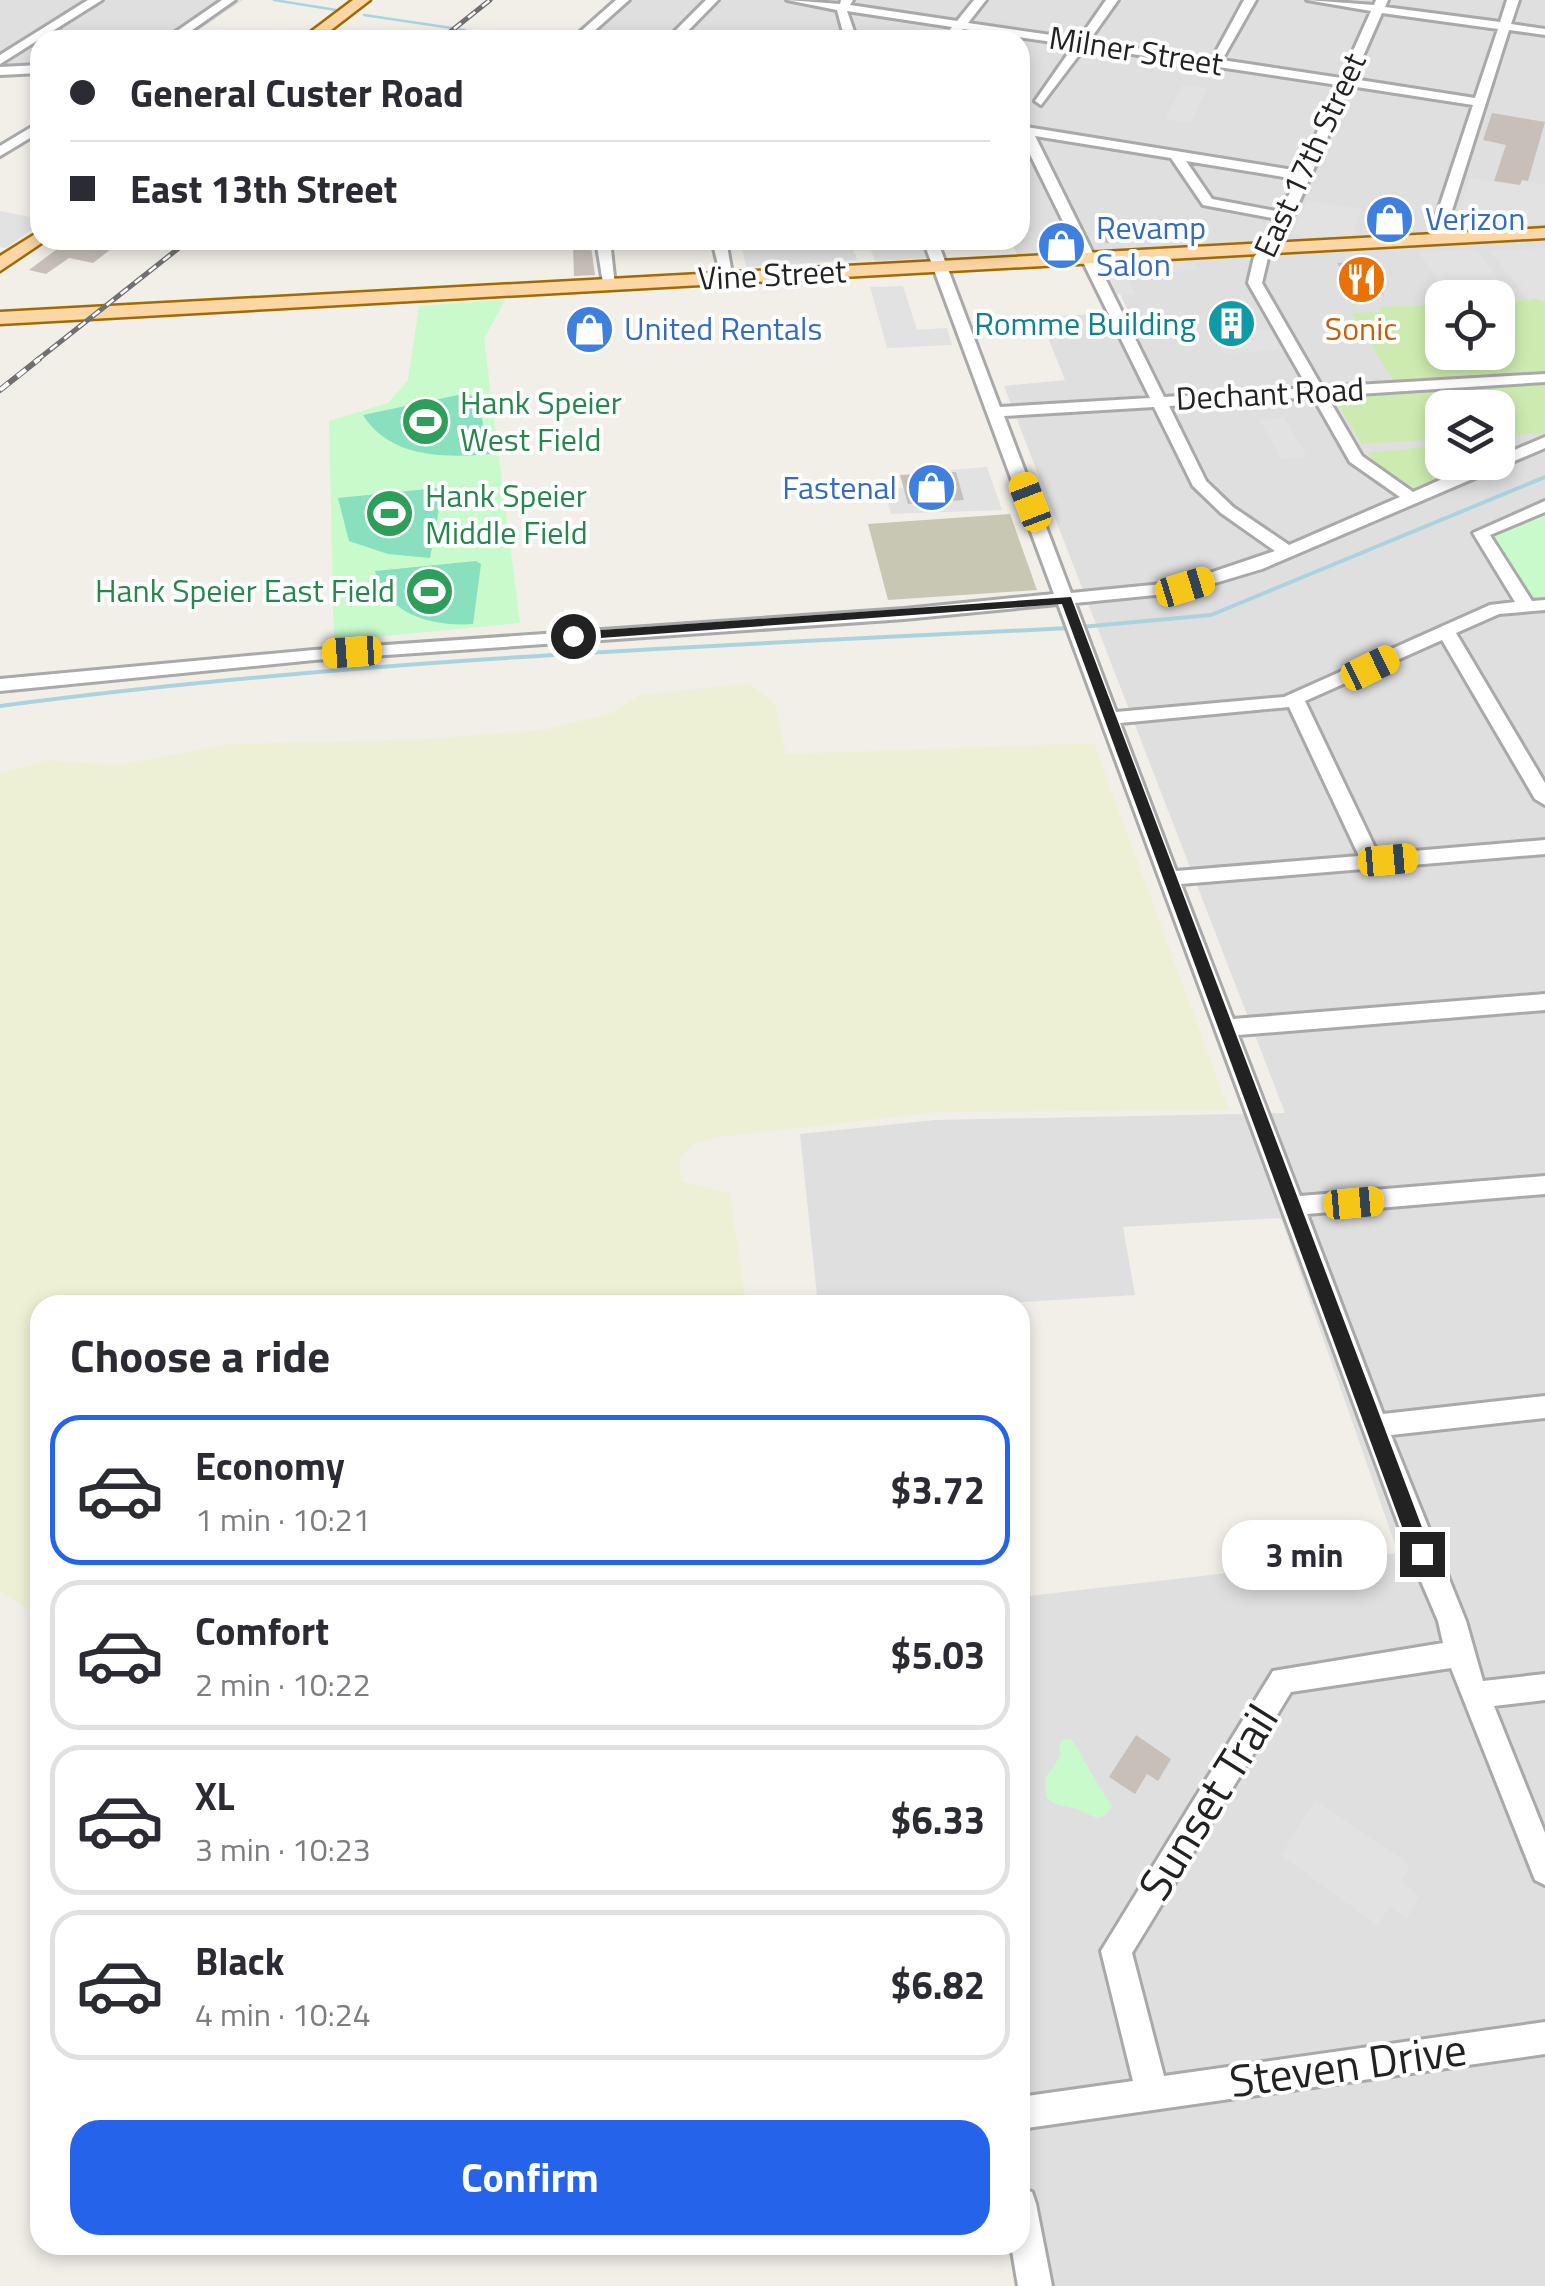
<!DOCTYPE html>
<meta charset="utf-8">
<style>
body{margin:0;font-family:"Titillium Web",sans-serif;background:#f7f7f7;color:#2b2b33;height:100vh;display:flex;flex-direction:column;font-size:38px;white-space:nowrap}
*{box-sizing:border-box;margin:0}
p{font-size:32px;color:#7c7c81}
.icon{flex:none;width:55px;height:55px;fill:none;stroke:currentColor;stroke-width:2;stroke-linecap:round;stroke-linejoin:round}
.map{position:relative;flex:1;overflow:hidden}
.panel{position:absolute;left:30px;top:1295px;width:1000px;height:960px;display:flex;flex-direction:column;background:#fff;border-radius:30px;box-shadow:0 5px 15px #0003}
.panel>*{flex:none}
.top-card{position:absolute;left:30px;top:30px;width:1000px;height:220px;border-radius:30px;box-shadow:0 5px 15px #0003;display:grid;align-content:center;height:220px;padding:0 40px;background:#fff}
.buttons{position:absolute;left:1425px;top:280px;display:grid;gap:20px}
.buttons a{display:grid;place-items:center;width:90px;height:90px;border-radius:20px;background:#fff;box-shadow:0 5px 15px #0003;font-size:50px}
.end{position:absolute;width:45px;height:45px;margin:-22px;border:12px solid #222;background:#fff;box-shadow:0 0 0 5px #fff}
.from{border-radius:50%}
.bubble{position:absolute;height:70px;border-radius:30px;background:#fff;box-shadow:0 5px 15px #0003;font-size:32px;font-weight:700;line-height:70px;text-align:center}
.car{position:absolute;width:30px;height:60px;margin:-30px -15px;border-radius:12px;box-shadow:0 0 8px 2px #0007;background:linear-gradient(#f5c518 24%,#345 0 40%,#f5c518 0 76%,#345 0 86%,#f5c518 0)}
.top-card b{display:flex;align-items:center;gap:35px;height:95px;font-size:38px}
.top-card b+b{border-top:2px solid #e1e1e2}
.top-card i{width:25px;height:25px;background:#2b2b33}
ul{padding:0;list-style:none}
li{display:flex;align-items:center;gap:30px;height:150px;margin:0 20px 15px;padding:0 20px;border:5px solid #e1e1e2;border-radius:30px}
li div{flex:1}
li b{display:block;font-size:38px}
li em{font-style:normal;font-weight:700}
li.selected{border-color:#2563eb}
li>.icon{width:90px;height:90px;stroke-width:1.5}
h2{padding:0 40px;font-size:45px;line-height:120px}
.button{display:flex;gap:20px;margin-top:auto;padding:20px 40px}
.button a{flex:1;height:115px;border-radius:30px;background:#2563eb;color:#fff;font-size:40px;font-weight:700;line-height:115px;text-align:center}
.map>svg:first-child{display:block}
.residential{fill:#e0dfdf;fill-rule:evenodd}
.construction{fill:#c7c7b4}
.farmland{fill:#eef0d5}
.grass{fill:#cdebb0}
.park{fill:#c8facc}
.pitch{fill:#88e0be}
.parking{fill:#e2e2e2}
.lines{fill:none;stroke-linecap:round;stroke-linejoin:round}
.stream-far1{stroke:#aad3df;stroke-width:2.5}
.stream{stroke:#aad3df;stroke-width:4}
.building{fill:#c7bfb8}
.minor-casing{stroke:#a9a9a9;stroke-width:6}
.major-casing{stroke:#a06b00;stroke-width:5}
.minor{fill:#fff;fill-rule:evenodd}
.major{fill:#fcd6a4;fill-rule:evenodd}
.rail-far1-casing{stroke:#707070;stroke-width:5}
.rail-casing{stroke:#707070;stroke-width:6}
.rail-far1{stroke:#fff;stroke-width:2.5;stroke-dasharray:9;stroke-linecap:butt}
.rail{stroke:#fff;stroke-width:4;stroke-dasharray:11;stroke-linecap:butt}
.route{fill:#222}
.labels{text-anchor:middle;stroke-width:8;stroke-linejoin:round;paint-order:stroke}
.far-street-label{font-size:32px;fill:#222;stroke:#fff}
.far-shop-label{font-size:32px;fill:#366cbe;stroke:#fff;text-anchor:start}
.far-culture-label{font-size:32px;fill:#0d838f;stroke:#fff;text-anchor:end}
.far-food-label{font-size:32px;fill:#c56008;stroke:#fff}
.far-leisure-label{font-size:32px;fill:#27864d;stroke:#fff;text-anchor:start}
.near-street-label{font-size:45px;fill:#222;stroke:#fff}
</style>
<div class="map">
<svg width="1545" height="2286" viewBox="0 0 1545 2286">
<rect width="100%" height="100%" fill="#f2efe9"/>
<path class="residential" d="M0,0H243L184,40H40V66L0,68Z
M630,0H1545V2286H1020V1597L1398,1553L1281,1218L1123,1227L1135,1295L978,1305H818L800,1134L935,1120L1285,1113L1004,386L1065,380L1043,325L1053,316L1129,313L1100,250L1017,255L1011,240H1020V40H585ZM1442,298H1498V352H1442ZM1442,408H1498V462H1442Z"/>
<path class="construction" d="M1010,514L1037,590L888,600L868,524Z"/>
<path class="farmland" d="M749,683L775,704L786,754L1094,743L1229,1110L939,1112L720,1137L694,1144L680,1157L681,1181L730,1193L746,1305H40V1616L0,1592V774L47,760L118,765L230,744L424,739L543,730L612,713L639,695Z"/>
<path class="grass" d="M1535,298L1545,302V378L1398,387L1351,313L1380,312L1379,307L1442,305V352H1498V304Z
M1545,382V433L1498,436V408H1442V439L1362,444L1334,398Z
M1442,445V462L1485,463L1416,488L1380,468L1367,453Z"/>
<path class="park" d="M505,300L484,339L520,623L334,641L329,421L388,403L408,380L419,306Z
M1545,510V600L1530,595L1493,538V533Z
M1063,1739L1072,1740C1086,1763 1096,1783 1112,1806C1101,1826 1092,1815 1077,1809C1064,1804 1058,1809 1046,1797L1045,1779L1061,1755L1059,1746Z"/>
<path class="pitch" d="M463,394L477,397L490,454C444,458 390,458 363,415Z
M437,488L442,493L430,558L388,554L349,541L338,498Z
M476,561L481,564L473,624C431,627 386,614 375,571Z"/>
<path class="parking" d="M1183,85L1207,88L1190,123L1165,119Z
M1470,178L1516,185L1518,180L1545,184V224L1470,228L1456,220Z
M1308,201L1362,209L1352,236L1304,238L1294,232Z
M0,211L40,219V224L6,248L0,247Z
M740,240H850L857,260L746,267Z
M920,240L927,258L875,261L868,243Z
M1545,248V302L1535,298L1529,301L1490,251Z
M1466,250L1478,252L1507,290L1503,294L1510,303L1498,304V298L1451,297L1418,252Z
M1194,262L1198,270L1126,275L1136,295L1117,294L1104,268Z
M903,286L917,330L947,328L952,345L887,348L870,287Z
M1270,329L1283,349L1222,354L1213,338L1227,337L1230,342L1258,340L1253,330Z
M1285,418L1307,457L1281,459L1260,420Z
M987,467L1002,510L891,514L884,489L908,488L959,497L950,470Z
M1315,1800L1410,1865L1401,1882L1419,1896L1407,1919L1389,1907L1378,1926L1281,1855Z"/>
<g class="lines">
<path class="stream-far1" d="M274,0L336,10
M364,15L465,30"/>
<path class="stream" d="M1081,627L1211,615L1545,477
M0,706C354,659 713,646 1070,628"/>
</g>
<path class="building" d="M1492,113L1545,122L1528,181L1522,180L1520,185L1494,181L1506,145L1483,140Z
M1169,219L1182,239L1106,243L1099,231L1152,228L1147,220Z
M69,240H123L93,263L69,258L46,274L29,270Z
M591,246L595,275L574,276L573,247Z
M1362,262L1384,294L1359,296L1337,263Z
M600,310L605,346L577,348L573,312Z
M1244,314L1251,327L1214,329L1207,317Z
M956,472L964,500L908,504L900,475Z
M1136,1735L1171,1759L1158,1781L1147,1774L1135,1794L1109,1777Z"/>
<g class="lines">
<defs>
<path id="minor" d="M88,0H102L0,64V55Z
M222,0H235L178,40H164Z
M616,0H629L584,40H571Z
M706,0H718L679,40H666Z
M787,0L840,4L841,0H853L850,5L957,21L974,0H986L968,23L1079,39L1106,0H1118L1089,41L1212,59L1244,0H1256L1222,60L1341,78L1371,11L1307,0L1374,5L1376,0H1388L1385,7L1500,22L1507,0H1519L1511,24L1545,29V35L1509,30L1448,223V242H1438L1434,223L1473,105L1350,86L1283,239L1268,258L1262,283L1322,387L1545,374V382L1327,396L1362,456L1413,492L1481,462H1498V457L1545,437V448L1262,569L1185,592L1075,603L1116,712L1284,697L1490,605L1515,602L1473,533L1545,501V512L1490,535L1532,601L1545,600V610L1499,614L1456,633L1545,783V805L1535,799L1442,640L1305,701L1378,854L1545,840V854L1181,884L1233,1019L1545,994V1010L1238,1035L1300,1196L1545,1176V1194L1307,1214L1383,1414L1545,1396V1418L1391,1435L1466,1621L1483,1681L1545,1674V1700L1494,1706L1545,1833V1885L1535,1880L1451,1668L1291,1692L1132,1953L1164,2076L1545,2022V2054L1020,2129V2097L1133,2081L1101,1951L1273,1671L1443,1643L1438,1621L1409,1553L1058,604L904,619L314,660L0,691V679L314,650L904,609L1054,594L923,240H937L1000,407L1150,398L1020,134V126L1300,171L1338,85L1085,47L1041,105L1035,101L1074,45L963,29L954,40H942L952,27L847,11L857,40H845L837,10ZM1382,13L1498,29L1475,98L1353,79ZM1035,136L1171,158L1203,205L1278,219L1270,238L1254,257L1248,283L1308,388L1164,397ZM1186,161L1296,179L1281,212L1212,199ZM1313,397L1350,462L1400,497L1289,545L1233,507L1206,481L1169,406ZM1154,407L1193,486L1221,513L1275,551L1183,582L1071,593L1004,416ZM1289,707L1359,856L1176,871L1120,723Z
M40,65V73L0,75V67Z
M40,122V132L0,156V146Z
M596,240H610L615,286L603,283Z
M712,240H726L733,280L721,277Z
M1020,2188L1032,2192L1036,2204L1052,2286H1018L1011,2245H1020Z"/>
<path id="major" d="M353,0H370L318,40H300Z
M1545,228V238L0,324V312Z
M40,231V240H46L0,271V256Z"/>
</defs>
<use href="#minor" class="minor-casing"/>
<use href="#major" class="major-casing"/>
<use href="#minor" class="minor"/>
<use href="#major" class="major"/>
<defs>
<path id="rail-far1" d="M440,40L490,0
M36,361L189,240"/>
<path id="rail" d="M0,390L39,359"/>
</defs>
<use href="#rail-far1" class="rail-far1-casing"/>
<use href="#rail" class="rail-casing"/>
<use href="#rail-far1" class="rail-far1"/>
<use href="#rail" class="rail"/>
</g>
<path class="route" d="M1071,597L1432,1554L1422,1562L1412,1554L1062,604L573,640L567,636L573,632Z"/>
<defs>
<symbol id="shop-disc" viewBox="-11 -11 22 22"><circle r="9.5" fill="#3f7fe0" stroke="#fff"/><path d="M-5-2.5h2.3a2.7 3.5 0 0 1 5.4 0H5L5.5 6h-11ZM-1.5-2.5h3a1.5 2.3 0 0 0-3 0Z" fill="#fff"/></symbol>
<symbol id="restaurant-disc" viewBox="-11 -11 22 22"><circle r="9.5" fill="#e8710a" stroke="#fff"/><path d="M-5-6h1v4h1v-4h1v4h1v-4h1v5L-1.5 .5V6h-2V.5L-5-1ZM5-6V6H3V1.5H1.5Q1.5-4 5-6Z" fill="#fff"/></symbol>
<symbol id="building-disc" viewBox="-11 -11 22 22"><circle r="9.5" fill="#0f9aa8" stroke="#fff"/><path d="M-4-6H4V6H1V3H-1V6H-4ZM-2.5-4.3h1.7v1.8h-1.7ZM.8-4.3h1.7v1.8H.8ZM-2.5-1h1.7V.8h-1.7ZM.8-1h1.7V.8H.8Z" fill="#fff"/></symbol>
<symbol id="stadium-disc" viewBox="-11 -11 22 22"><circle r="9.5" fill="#2e9e5b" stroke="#fff"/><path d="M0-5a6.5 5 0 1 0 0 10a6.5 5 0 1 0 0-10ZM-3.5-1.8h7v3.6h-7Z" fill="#fff"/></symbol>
</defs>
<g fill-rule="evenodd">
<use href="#shop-disc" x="1362" y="192" width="55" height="55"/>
<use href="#shop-disc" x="1034" y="218" width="55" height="55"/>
<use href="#restaurant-disc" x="1334" y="252" width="55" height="55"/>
<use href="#building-disc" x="1204" y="296" width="55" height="55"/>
<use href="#shop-disc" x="562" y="302" width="55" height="55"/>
<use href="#stadium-disc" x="398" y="394" width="55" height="55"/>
<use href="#shop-disc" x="904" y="460" width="55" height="55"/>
<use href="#stadium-disc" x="362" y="486" width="55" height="55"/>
<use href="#stadium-disc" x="402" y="564" width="55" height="55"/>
</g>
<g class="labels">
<g class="far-street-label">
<text transform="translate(1136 51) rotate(9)" y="11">Milner Street</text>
<text transform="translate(1310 155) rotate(-65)" y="11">East 17th Street</text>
<text transform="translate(772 275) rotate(-3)" y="11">Vine Street</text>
<text transform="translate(1270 394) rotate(-3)" y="11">Dechant Road</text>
</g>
<g class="far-shop-label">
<text x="1425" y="230">Verizon</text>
<text x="1096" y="239">Revamp<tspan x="1096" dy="37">Salon</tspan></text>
<text x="624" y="340">United Rentals</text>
<text x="897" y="499" text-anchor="end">Fastenal</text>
</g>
<g class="far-culture-label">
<text x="1196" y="335">Romme Building</text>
</g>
<g class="far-food-label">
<text x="1361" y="340">Sonic</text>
</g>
<g class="far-leisure-label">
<text x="460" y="414">Hank Speier<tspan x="460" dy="37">West Field</tspan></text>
<text x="425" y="507">Hank Speier<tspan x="425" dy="37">Middle Field</tspan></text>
<text x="395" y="602" text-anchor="end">Hank Speier East Field</text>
</g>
<g class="near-street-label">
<text transform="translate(1208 1802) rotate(-58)" y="16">Sunset Trail</text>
<text transform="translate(1348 2065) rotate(-8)" y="16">Steven Drive</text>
</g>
</g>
</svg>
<div class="buttons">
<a><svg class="icon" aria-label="locate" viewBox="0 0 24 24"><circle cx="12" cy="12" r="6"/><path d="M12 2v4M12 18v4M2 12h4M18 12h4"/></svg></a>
<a><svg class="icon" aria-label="layers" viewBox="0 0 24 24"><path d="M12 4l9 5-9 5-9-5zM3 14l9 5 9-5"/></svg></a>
</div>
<i class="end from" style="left:573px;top:636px"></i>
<i class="end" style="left:1422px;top:1554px"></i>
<div class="bubble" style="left:1222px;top:1520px;width:165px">3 min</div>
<i class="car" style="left:1030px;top:502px;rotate:339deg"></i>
<i class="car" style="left:1185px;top:587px;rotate:73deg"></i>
<i class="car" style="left:352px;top:652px;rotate:266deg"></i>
<i class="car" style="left:1370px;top:668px;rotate:64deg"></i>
<i class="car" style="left:1388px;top:860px;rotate:85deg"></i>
<i class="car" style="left:1354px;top:1203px;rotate:85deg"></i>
<div class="top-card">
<b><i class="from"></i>General Custer Road</b>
<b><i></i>East 13th Street</b>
</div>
<section class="panel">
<h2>Choose a ride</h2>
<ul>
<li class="selected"><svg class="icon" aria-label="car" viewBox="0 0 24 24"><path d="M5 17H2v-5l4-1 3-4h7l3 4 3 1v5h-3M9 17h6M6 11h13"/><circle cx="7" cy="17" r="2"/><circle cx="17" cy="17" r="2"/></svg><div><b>Economy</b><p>1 min · 10:21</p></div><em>$3.72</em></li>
<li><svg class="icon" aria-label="car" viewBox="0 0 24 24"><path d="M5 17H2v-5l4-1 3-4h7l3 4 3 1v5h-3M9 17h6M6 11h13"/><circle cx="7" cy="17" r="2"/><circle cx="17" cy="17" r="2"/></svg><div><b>Comfort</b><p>2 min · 10:22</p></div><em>$5.03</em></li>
<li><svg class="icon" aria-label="car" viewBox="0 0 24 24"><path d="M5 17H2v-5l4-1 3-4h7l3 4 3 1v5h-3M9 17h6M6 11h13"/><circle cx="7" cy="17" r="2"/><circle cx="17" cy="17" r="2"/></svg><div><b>XL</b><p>3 min · 10:23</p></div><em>$6.33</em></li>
<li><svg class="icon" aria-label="car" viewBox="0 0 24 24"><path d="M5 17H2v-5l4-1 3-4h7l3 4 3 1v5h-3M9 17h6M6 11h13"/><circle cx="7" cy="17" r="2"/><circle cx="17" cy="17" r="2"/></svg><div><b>Black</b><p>4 min · 10:24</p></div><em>$6.82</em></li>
</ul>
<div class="button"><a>Confirm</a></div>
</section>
</div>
